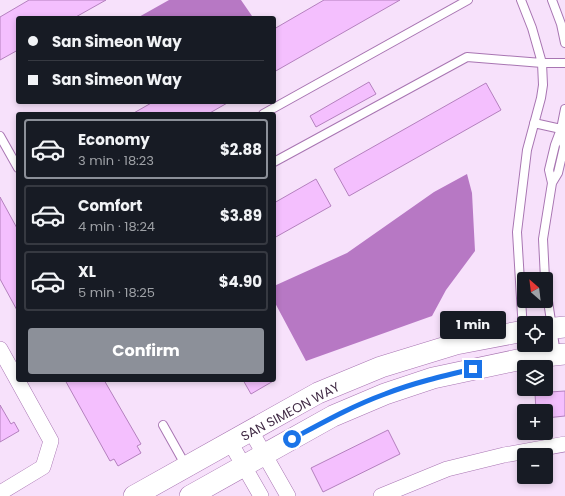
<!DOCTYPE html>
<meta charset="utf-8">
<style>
body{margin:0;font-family:Poppins,sans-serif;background:#242831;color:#f1f3f6;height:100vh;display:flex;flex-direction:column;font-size:15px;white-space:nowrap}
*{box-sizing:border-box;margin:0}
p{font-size:13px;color:#9ea1a6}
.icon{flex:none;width:22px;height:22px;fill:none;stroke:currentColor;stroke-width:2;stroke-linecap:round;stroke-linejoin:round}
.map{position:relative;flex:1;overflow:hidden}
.side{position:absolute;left:16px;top:112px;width:260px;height:270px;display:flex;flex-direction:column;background:#171b24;border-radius:4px;box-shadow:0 2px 6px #0003}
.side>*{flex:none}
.hud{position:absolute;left:16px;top:16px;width:260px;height:88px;border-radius:4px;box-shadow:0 2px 6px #0003;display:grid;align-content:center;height:88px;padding:0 12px;background:#171b24}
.needle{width:26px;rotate:332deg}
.buttons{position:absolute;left:517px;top:272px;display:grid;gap:8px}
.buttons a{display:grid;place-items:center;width:36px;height:36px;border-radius:4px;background:#171b24;box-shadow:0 2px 6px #0003;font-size:20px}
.end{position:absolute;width:18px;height:18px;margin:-9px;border:5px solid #1a73e8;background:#fff;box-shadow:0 0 0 2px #fff}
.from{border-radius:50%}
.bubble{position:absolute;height:28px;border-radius:4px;background:#171b24;box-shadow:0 2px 6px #0003;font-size:13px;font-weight:700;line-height:28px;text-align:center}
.hud b{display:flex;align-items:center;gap:14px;height:38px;font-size:15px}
.hud b+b{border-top:1px solid #363941}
.hud i{width:10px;height:10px;background:#f1f3f6}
ul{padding:7px 0 0;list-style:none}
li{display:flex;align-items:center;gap:12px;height:60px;margin:0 8px 6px;padding:0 4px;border:2px solid #363941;border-radius:4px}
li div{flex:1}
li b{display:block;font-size:15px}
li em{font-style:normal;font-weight:700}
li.selected{border-color:#8c9099}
li>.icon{width:36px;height:36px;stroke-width:1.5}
.cta{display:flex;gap:8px;margin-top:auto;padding:8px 12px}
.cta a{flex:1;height:46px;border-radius:4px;background:#8c9099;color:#fff;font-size:16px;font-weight:700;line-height:46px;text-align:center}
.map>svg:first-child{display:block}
.water{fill:#b778c4}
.building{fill:#f4bffe;stroke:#b480be}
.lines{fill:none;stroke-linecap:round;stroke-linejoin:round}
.lane-casing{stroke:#a875b2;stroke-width:10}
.street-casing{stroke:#a875b2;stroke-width:16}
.secondary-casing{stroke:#a875b2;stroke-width:22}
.lane{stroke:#fff;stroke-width:8}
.street{stroke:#fff;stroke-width:15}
.secondary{stroke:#fff;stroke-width:21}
.route{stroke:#1a73e8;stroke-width:5}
.labels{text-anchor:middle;stroke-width:3.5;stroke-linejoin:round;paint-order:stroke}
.street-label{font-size:13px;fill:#422c46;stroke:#fff}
</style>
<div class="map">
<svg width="565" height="496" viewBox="0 0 565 496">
<rect width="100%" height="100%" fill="#f7e1fb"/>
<path class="water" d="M169,0H241L252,16L248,18H137Z
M467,174L472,193L475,251L446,290L432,316L306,361L274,301V286L347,253L434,192Z"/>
<path class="building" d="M29,0H106L74,18H18V50L0,60V17Z
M324,0H400L274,72V29Z
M369,82L376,94L316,127L310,116Z
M486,83L501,110L349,196L334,169Z
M153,102H229L208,114H132Z
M316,179L331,206L274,238V203Z
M0,197L18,230V312L0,279Z
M65,380H104L141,444L137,446L141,453L118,466L114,459L110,461Z
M243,380H275L251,394Z
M565,391V416L546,418V411H536L535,393Z
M0,405L11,424L14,422L19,431L0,442Z
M388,430L400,454L323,492L311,468Z"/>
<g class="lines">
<defs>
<path id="lane" d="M521,0L532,28L542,63L543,85L541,98L527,150L517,232L523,331
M552,0L561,24L565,43
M263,114L468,0
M534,123L561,129
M0,136L18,168
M274,162L467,57L542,63H565
M552,183L549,170L555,145L561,129L565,109
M545,279L543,239L552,183L558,173L564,147L561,129
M546,288L556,354
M163,425L186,466"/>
<path id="street" d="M0,349L51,441L43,467L0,493
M251,431L288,496
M230,442L261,496
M381,496L447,469L504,455L565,444"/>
<path id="secondary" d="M546,329L565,327
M134,496L318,393L381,367L456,344L524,331
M190,496L333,416L385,394L433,378L527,358L565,354"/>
</defs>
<use href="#lane" class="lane-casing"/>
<use href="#street" class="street-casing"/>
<use href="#secondary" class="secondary-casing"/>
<use href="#lane" class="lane"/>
<use href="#street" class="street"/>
<use href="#secondary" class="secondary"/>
</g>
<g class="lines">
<path class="route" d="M292,439C322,423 352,406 385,394C413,383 443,376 473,369"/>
</g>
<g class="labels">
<g class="street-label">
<text transform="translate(290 411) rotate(-28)" y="5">SAN SIMEON WAY</text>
</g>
</g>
</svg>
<div class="buttons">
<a><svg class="needle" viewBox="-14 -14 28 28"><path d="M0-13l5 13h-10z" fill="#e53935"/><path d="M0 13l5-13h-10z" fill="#9ea1a6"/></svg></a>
<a><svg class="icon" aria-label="locate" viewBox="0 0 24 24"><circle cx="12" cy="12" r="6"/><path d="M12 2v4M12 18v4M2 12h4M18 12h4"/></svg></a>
<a><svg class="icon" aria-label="layers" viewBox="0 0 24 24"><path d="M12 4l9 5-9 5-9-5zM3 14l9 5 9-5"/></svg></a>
<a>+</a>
<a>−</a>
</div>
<i class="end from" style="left:292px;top:439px"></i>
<i class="end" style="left:473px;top:369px"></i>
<div class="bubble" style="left:440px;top:311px;width:66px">1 min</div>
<div class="hud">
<b><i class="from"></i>San Simeon Way</b>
<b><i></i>San Simeon Way</b>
</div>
<section class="side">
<ul>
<li class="selected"><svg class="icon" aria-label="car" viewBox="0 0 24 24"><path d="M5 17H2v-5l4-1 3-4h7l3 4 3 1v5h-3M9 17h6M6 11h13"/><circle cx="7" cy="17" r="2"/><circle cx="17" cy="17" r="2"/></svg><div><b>Economy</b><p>3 min · 18:23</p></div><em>$2.88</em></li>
<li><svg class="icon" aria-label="car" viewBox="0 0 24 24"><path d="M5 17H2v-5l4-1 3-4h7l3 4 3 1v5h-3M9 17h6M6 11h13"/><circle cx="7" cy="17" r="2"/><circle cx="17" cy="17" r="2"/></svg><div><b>Comfort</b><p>4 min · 18:24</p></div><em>$3.89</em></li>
<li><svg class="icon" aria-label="car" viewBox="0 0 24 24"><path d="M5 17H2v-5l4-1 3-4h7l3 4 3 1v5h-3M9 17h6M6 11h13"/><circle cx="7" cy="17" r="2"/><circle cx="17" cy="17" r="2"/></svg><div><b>XL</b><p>5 min · 18:25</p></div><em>$4.90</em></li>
</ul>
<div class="cta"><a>Confirm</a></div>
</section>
</div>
